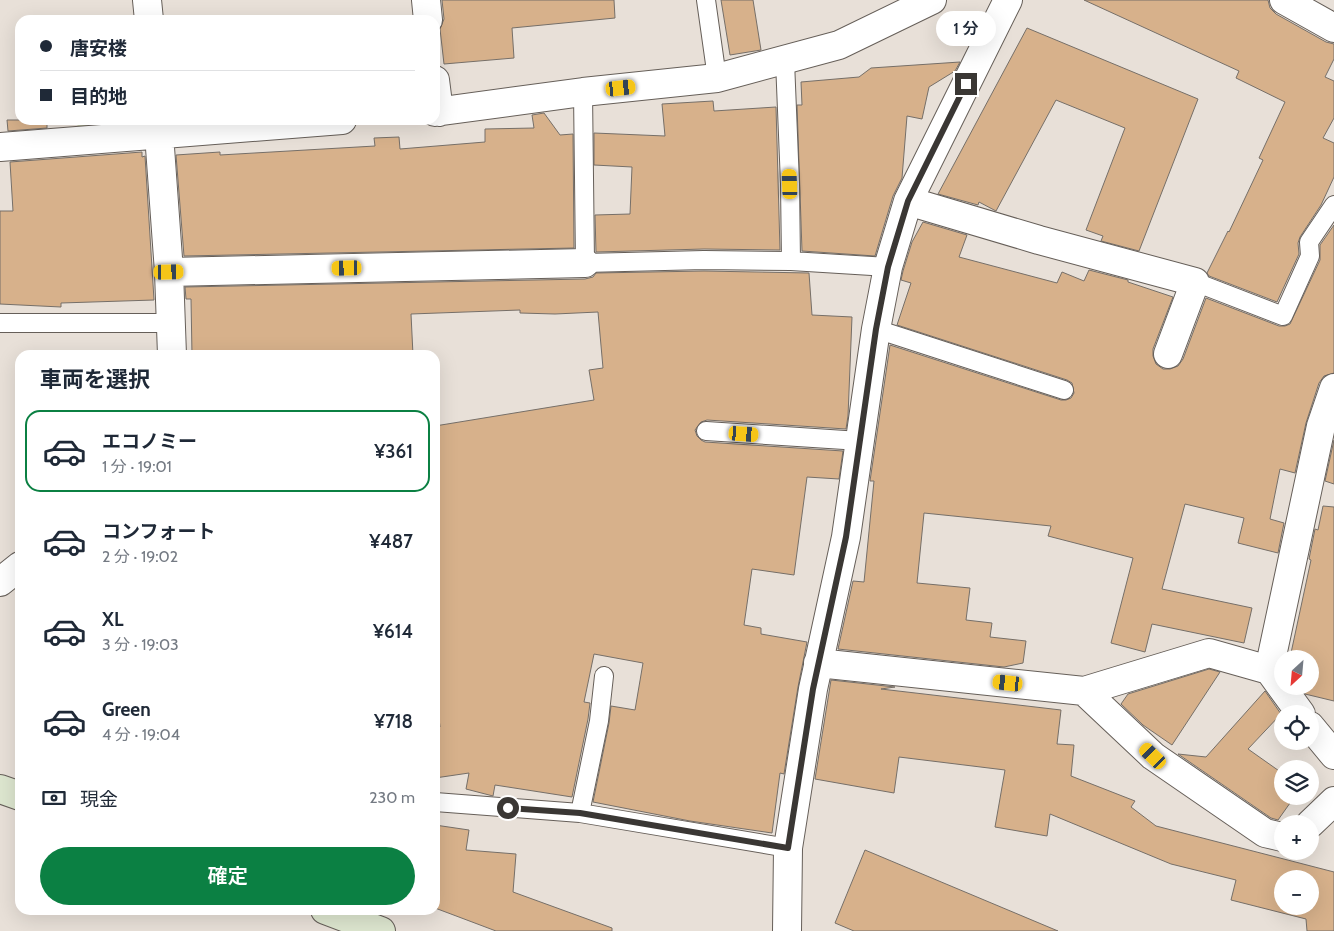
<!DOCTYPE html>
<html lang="ja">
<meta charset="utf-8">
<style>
body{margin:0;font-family:Cabin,"Noto Sans JP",sans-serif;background:#f6f6f7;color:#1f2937;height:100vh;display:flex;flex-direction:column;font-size:19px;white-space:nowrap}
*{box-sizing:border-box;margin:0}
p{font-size:16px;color:#747a83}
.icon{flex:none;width:28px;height:28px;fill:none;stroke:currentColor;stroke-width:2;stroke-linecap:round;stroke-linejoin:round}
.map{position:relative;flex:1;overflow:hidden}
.details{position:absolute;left:15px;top:350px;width:425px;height:565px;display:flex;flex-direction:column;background:#fff;border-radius:15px;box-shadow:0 5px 20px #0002}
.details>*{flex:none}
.top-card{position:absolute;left:15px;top:15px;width:425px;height:110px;border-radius:15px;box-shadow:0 5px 20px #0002;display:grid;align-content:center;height:110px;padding:0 25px;background:#fff}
.needle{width:32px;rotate:206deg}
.buttons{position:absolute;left:1274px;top:650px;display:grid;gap:10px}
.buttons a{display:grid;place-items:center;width:45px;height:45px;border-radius:50%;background:#fff;box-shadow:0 5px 20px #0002;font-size:25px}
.end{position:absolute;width:22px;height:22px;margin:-11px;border:6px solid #3a3734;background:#fff;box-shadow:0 0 0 2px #fff}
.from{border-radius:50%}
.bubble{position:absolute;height:35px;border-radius:18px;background:#fff;box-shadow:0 5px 20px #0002;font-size:16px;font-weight:600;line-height:35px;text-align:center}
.car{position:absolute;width:15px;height:30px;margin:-15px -8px;border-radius:6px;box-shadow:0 0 4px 1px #0007;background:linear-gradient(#f5c518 24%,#345 0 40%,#f5c518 0 76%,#345 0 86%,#f5c518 0)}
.top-card b{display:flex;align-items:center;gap:18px;height:48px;font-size:19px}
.top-card b+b{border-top:1px solid #e0e1e3}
.top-card i{width:12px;height:12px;background:#1f2937}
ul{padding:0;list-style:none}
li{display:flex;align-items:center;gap:15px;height:82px;margin:0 10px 8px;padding:0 15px;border:2px solid transparent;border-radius:15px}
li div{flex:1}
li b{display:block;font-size:19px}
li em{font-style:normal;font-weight:600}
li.active{border-color:#0b8043}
li>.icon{width:45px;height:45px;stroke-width:1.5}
h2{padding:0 25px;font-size:22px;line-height:60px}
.pay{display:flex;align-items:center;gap:12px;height:55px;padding:0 25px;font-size:19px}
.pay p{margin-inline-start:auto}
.button{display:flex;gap:10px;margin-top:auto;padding:10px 25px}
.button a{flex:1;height:58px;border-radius:30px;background:#0b8043;color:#fff;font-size:20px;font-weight:600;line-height:58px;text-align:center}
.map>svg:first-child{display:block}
.green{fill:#cad0af}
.building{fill:#d7b18b;stroke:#766f68;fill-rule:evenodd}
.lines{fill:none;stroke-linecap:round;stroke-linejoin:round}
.lane-casing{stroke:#665f59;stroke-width:20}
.street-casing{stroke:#665f59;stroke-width:30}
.secondary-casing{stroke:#665f59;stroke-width:30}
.lane{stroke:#fff;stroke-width:18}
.street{stroke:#fff;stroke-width:28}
.secondary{stroke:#dde6cf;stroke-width:28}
.route{stroke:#3a3734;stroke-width:6}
</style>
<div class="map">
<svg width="1334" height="931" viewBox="0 0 1334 931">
<rect width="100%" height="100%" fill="#e8e0d8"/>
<path class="green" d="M77,120H145L146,125L78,131Z"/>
<path class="building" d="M442,0H614L615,18L512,28L514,58L444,64L440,29L444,19Z
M721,0H753L761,50L730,55Z
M1084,0H1268L1270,8L1276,14L1326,42L1334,44V59L1325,77L1334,81V118L1323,138L1334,143V177L1321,205L1300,237L1298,243L1299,254L1277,302L1209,276L1207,273L1228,231L1229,232L1263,160L1259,158L1285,102L1236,78L1239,71Z
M1027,28L1198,99L1139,251L1101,241L1103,236L1086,230L1125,128L1056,100L996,211L979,202L978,205L938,194Z
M960,62L955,71L929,87L922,119L907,116L902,178L893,196L875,256L802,251L797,105H802L801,82L859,77L871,68Z
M713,101L714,111L776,107L780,250L704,249L596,252L595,215L630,214L632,167L594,165V133L665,136L662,104Z
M544,113L560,135L573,134L574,248L184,256L176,155L220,152V155L375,146L374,138L399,137L400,149L485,142V129L534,128L532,115Z
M7,120H47V128L8,131Z
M142,152V157L145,156L154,300L61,303V307L0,304V211H13L10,162Z
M923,222L967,235L959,257L1057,283L1062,272L1084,281L1089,270L1128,280V282L1173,297L1153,349V356L1156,364L1163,369H1170L1178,366L1183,359L1206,298L1279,326H1285L1290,324L1320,260V245L1334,225V373L1324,376L1319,383L1306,423L1295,473L1280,469L1270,519L1284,523L1278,553L1238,543L1244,518L1185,504L1162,589L1252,608L1244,643L1152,624L1145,652L1111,643L1133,558L1048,536L1051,526L924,513L917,583L970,588L966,620L992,623L990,637L1026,641L1023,663L1004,667L838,649L853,581L864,582L874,481H870L890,345L1061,400H1066L1071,398L1074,393L1072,383L1067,380L897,325L911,283L901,280L903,271L912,242Z
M704,271L809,273L812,315L852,317L848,416L846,429L707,420L701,422L695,430L697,436L701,440L705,442L843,451L839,479L807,477L794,575L752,569L744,625L761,628V634L807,642L798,687L784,774L780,773L772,833L690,821L593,802L609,723L611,706L635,710L643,663L594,654L584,702L590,703L588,719L572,797L495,785L493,796L466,789L469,773L435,778V728L440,727L435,683V426L594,400L589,370L603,368L598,312L555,314L520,313V310L411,314L413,355H192L191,299H186L185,287L585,279L593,277L596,273Z
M1334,440V484L1325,481Z
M1323,506L1334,507V701L1305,694L1300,686H1310V659H1295L1299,655L1291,653L1311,560L1309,559L1315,529L1318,530Z
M1209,669L1220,672L1172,745L1143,725L1121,704L1128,694Z
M831,680L895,687L881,689L1061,710L1057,744L1074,745L1071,776L1135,801L1131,807L1156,826L1334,872V931H1307L1306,919L1231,900L1236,880L1171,864L1050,814L1047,836L995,827L1005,770L899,757L894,793L815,779ZM1282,879H1310V906H1282Z
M1265,691L1281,714L1248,749L1282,773V796H1295L1278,820L1271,818L1178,754L1206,757Z
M435,825L469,830L466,850L516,854L513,892L612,928V931H496L435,908Z
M865,850L1058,931H854L835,923Z"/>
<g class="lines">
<defs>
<path id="lane" d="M706,0L717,78
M785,61L790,184L791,261
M583,92L585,263L704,260L791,261L888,267
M1195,282L1283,316L1310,256L1309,242L1334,205
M0,323H171
M876,329L1064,390
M706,431L860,441
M435,802L580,813L788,848
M580,813L599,721L604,676"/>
<path id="street" d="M147,0L149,20
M426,0L428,20
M1284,0L1334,28
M435,80L439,112
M435,112L583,92L717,78L839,45L932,0
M158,120L169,272L172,355
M0,147L342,120
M908,201L1039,240L1195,282L1168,354
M169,272L585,263
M0,582L20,566
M818,663L1084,691L1153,756L1265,833L1282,837
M1084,691L1209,653L1269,670
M1301,714L1269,670L1321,426L1334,388
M1310,726L1334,755
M1310,824L1334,801
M787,931L788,848L813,689L846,537L876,329L888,267L908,201L1008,0"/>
<path id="secondary" d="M0,789L20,796
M325,910L381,931"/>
</defs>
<use href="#lane" class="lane-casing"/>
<use href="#street" class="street-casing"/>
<use href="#secondary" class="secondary-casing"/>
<use href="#lane" class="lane"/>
<use href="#street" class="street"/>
<use href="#secondary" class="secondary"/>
</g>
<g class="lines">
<path class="route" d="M508,808L580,813L788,848L813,689L846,537L876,329L888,267L908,201L966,84"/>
</g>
</svg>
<div class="buttons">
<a><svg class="needle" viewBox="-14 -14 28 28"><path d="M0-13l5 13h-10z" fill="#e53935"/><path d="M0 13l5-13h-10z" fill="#747a83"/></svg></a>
<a><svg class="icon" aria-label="locate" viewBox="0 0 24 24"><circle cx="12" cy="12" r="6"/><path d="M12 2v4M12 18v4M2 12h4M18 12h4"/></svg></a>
<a><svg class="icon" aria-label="layers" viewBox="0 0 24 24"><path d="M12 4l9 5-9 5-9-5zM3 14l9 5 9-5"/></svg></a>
<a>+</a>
<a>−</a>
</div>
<i class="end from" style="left:508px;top:808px"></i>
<i class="end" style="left:966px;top:84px"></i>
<div class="bubble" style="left:936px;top:11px;width:60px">1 分</div>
<i class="car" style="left:621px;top:88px;rotate:84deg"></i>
<i class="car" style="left:790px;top:184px;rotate:358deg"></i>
<i class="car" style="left:347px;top:268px;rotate:269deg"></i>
<i class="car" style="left:169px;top:272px;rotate:89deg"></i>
<i class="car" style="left:744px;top:434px;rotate:94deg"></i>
<i class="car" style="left:1008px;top:683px;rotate:276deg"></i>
<i class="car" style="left:1153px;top:756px;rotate:314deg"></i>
<div class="top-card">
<b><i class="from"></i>唐安楼</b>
<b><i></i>目的地</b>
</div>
<section class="details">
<h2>車両を選択</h2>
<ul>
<li class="active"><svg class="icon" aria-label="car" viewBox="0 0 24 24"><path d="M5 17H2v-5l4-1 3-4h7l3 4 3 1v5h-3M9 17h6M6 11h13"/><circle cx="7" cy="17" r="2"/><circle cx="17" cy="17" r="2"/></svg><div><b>エコノミー</b><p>1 分 · 19:01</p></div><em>¥361</em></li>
<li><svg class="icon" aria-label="car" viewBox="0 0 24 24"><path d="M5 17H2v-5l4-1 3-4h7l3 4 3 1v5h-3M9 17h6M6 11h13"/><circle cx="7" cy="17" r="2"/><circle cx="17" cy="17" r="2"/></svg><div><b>コンフォート</b><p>2 分 · 19:02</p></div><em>¥487</em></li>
<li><svg class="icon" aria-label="car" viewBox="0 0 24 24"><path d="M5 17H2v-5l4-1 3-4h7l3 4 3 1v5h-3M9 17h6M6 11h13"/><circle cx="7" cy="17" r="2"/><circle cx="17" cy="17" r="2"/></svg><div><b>XL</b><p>3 分 · 19:03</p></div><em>¥614</em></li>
<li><svg class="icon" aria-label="car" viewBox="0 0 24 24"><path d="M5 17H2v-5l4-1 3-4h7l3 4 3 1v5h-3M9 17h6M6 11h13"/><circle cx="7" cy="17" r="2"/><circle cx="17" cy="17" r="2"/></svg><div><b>Green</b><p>4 分 · 19:04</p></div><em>¥718</em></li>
</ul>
<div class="pay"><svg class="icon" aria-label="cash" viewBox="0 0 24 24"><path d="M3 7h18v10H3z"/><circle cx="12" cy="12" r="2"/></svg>現金<p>230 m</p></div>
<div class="button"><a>確定</a></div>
</section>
</div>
